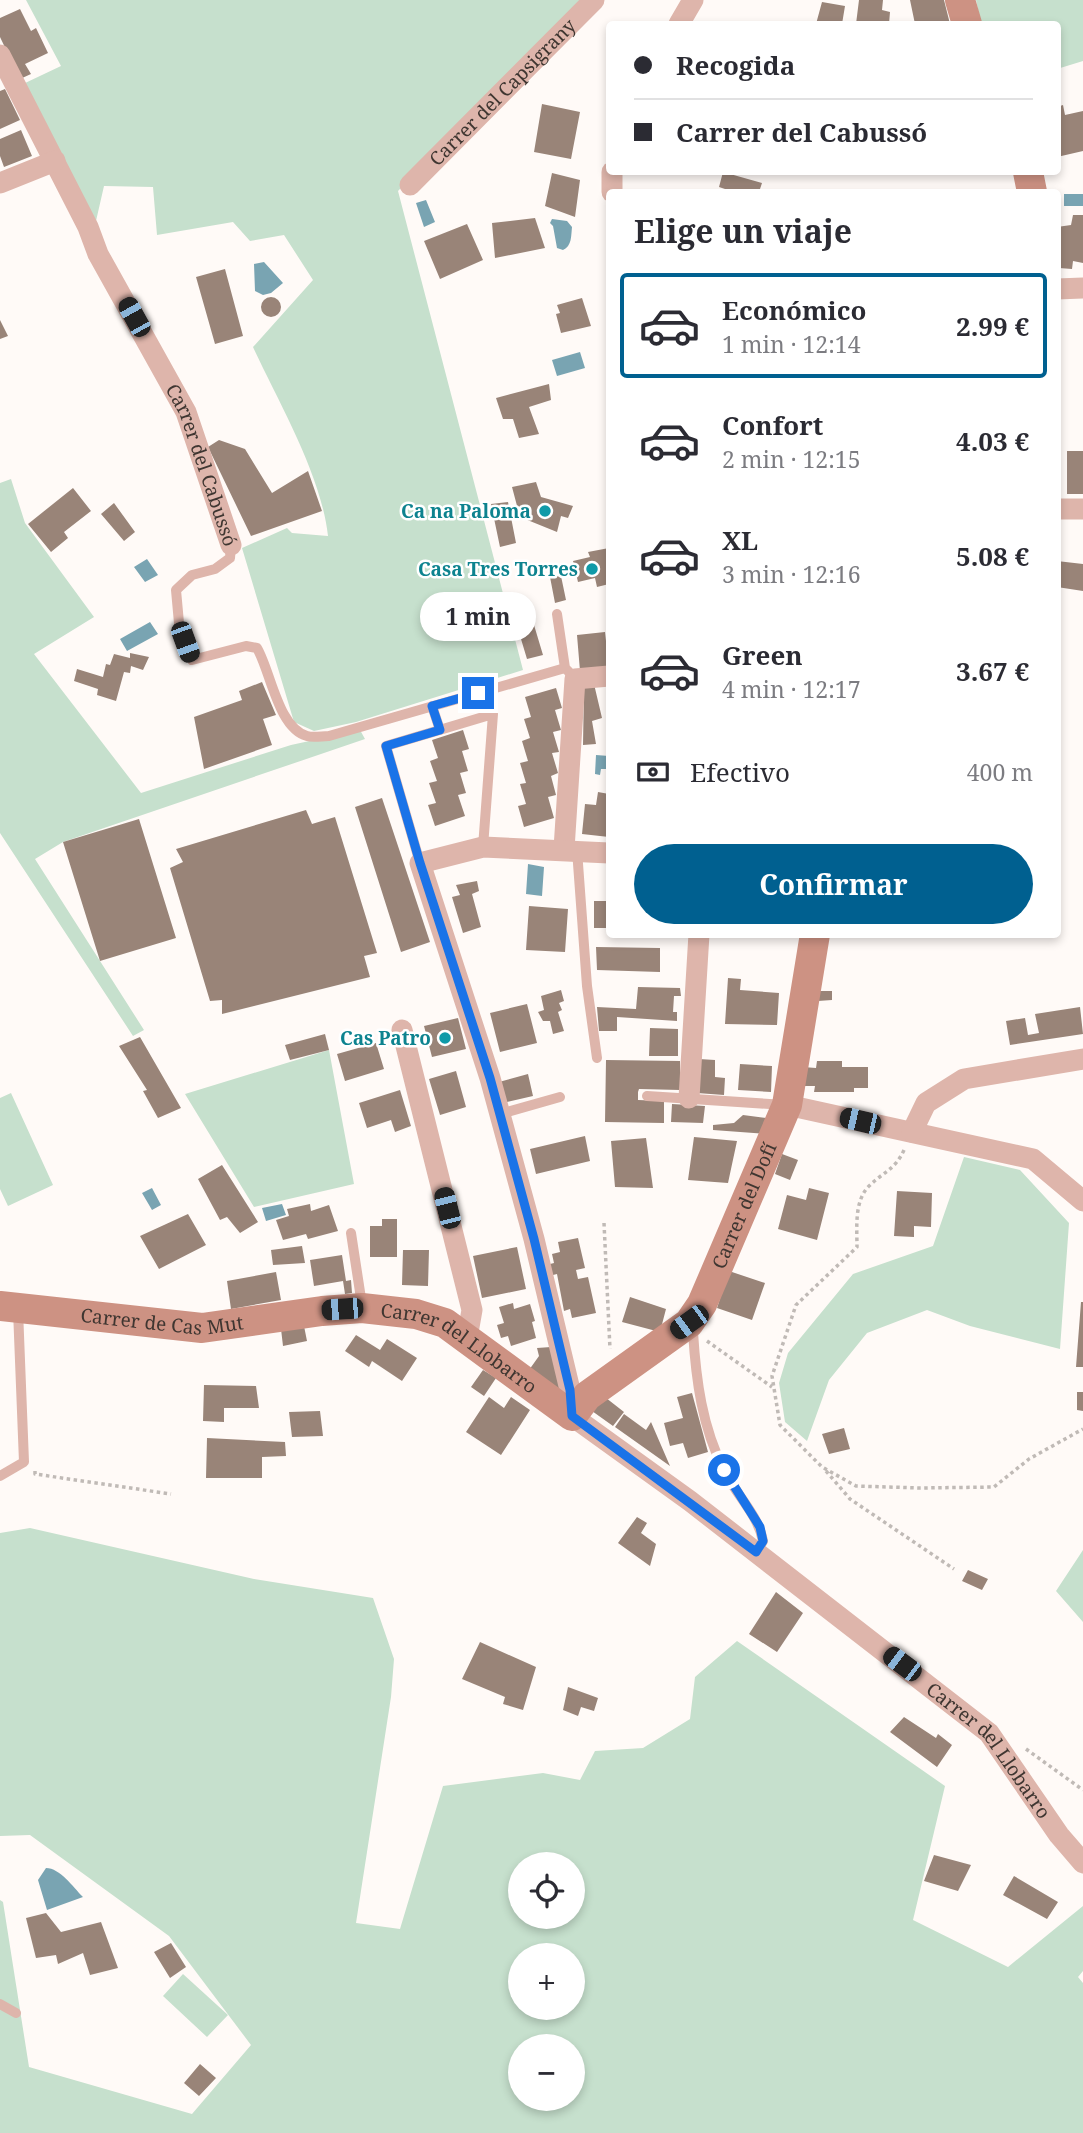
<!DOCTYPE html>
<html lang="es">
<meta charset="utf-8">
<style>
body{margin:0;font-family:"Noto Serif",serif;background:#f2f2f3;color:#2b2b33;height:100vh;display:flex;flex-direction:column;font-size:26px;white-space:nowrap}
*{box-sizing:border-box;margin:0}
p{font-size:23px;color:#7c7c81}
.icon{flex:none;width:38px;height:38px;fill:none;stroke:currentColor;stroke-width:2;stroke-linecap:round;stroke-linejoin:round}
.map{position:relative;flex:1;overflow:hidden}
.details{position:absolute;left:606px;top:189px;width:455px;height:749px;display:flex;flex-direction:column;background:#fff;border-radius:7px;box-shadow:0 4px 10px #0003}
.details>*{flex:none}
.banner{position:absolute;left:606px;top:21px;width:455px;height:154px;border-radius:7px;box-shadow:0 4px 10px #0003;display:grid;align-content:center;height:154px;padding:0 28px;background:#fff}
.fabs{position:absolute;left:508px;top:1852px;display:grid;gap:14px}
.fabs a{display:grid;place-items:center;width:77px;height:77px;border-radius:50%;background:#fff;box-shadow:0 4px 10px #0003;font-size:35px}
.end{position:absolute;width:32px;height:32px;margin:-16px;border:9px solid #1a73e8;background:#fff;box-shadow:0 0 0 4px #fff}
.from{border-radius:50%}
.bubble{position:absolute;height:49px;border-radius:24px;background:#fff;box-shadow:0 4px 10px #0003;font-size:23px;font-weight:700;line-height:49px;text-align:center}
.car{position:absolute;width:21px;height:42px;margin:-21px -10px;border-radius:9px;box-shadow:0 0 5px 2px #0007;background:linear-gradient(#222 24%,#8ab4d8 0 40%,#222 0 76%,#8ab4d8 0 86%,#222 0)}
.banner b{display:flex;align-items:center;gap:24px;height:66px;font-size:26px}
.banner b+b{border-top:2px solid #e1e1e2}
.banner i{width:18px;height:18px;background:#2b2b33}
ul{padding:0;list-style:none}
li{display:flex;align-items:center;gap:21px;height:105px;margin:0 14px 10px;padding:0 14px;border:4px solid transparent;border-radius:7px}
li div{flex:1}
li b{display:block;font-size:26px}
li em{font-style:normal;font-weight:700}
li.selected{border-color:#006090}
li>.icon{width:63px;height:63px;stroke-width:1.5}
h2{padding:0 28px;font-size:32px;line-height:84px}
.pay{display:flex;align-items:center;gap:18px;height:77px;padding:0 28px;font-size:26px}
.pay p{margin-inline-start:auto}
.button{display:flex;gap:14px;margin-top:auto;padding:14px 28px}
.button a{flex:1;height:80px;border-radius:42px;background:#006090;color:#fff;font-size:28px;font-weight:700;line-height:80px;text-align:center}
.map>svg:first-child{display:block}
.green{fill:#c6e0cd;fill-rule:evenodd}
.water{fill:#79a4b2}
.building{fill:#998478}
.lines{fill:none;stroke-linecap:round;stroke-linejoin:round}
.path{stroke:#c0bab6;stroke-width:3.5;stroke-dasharray:3.5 3.5;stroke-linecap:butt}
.lane{stroke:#deb5ab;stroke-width:10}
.street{stroke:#deb5ab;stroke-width:21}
.secondary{stroke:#cd9283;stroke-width:30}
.route{stroke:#1a73e8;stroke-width:9}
.culture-dot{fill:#0f9aa8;stroke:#fff;stroke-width:2.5}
.labels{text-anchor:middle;stroke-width:5;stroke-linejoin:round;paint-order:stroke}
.street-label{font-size:19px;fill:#3f3631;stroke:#fff}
.culture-label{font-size:19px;font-weight:bold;fill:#0d838f;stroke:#fff;text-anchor:end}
</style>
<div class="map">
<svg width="1083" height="2133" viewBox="0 0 1083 2133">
<rect width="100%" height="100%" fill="#fffaf7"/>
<path class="green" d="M26,0H582L398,191L523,670L356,722L314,731L294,722L242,548L287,528L292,533L328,536C321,474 280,405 253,347L313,280L284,235L250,241L233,222L157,235L153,187L104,186L96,221L23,84L61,66Z
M976,0H1083V61L1057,69V24H981Z
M11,479L25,523L94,617L34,654L141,793L291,745L360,730L365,739L63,842L35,859L144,1030L133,1036L0,833V483Z
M329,1050L354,1184L254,1207L185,1094Z
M11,1093L53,1185L8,1206L0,1189V1098Z
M964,1157L1020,1170L1069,1223L1060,1349L970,1326L927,1310L867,1333L829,1380L807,1441L785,1422L779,1383L788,1353L853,1274L933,1246Z
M30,1528L254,1579L373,1598L394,1659L391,1697L356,1923L400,1929L443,1786L543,1773L580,1780L595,1751L643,1748L690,1719L695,1677L737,1641L945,1786L913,1920L1008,1967L1083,1906V1971L1078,1977L1083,1983V2133H0V1900L3,1902L29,2067L192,2114L251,2045L169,1936L30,1835L0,1836V1533ZM520,1864H572V1916H520ZM520,1955H572V2007H520ZM520,2046H572V2098H520Z
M1083,1550V1622L1056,1591Z
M183,1974L228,2015L207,2037L163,1996Z"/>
<path class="water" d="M1064,194H1083V206H1064Z
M426,200L435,222L424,227L416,203Z
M552,219L567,221L572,227C571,236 572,246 563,250L557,248L553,226L550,223Z
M264,262L283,283L271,293L263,295L255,291L254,264Z
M580,352L585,368L557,376L552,360Z
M147,559L158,575L145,582L134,567Z
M150,622L158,634L127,651L120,639Z
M596,755L609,756V769H601L600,775L595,774Z
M528,864L544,867L542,896L526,894Z
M152,1188L161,1205L152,1210L142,1193Z
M282,1204L286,1215L266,1221L262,1208Z
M46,1868C60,1868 73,1887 83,1897L47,1910L38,1880Z"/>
<path class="building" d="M859,0H883L882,10L890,12L889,24H856Z
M910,0H944L950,24H915Z
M822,2L845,6L842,24H816Z
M20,9L31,31L36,28L48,53L25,64L31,74L20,79L0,37V18Z
M5,89L20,120L0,129V91Z
M542,104L580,112L571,159L534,152Z
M1063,105L1065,115L1083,111V151L1057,157V107Z
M21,130L32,156L4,167L0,156V139Z
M723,172L762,183L759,192H734L719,187Z
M552,173L580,180L575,217L545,206Z
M1073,215H1083V263L1073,261L1072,269L1059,268L1057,227L1071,225Z
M535,218L545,248L495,258L492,223Z
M467,224L483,260L440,279L424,241Z
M225,269L243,336L215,344L196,277Z
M261 307a10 10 0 1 1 20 0a10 10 0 1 1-20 0Z
M582,298L591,326L561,333L556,314L560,313L557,305Z
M0,320L8,336L0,339Z
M549,384L551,400L529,407L539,434L519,438L513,419H503L496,398Z
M219,440L245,449L272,493L308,471L322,511L251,536L208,447Z
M1067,451H1083V494H1067Z
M536,482L541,497L573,506L568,518L561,516L557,532L520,517L512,487Z
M73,488L91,511L64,532L68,538L51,552L28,524Z
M508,502L516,543L500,547L491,504Z
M114,503L135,532L124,541L101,514Z
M609,548V584L597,587L595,578L578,582L573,561L590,557L588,552Z
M1057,561L1083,564V591L1057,587Z
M561,576L566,600L555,603L550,577Z
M531,615L543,655L527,659L515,619Z
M605,632L609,668L580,671L577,635Z
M130,653L149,657L143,670L131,666L130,673L124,672L116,701L97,695L98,689L74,681L77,669L103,677L106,664L110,665L114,654L130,658Z
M262,682L276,715L263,719L272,745L204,769L194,717L242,700L239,691Z
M594,684L602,718L592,721L596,744L583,745L584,686Z
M556,688L562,708L555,710L561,730L553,732L559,752L552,753L558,773L551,776L556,795L548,797L554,818L524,827L518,806L526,804L520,784L526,783L520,763L528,761L522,741L530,738L524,719L531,717L525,697Z
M463,730L469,749L462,751L468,771L460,773L466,793L458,795L465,816L435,826L428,805L436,803L429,783L437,781L430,761L438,758L432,740Z
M598,792L609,794V837L582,834L585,804L596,805Z
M382,798L430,942L401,952L355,807Z
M306,810L312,824L335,817L377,953L364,956L370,977L222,1014V1000L210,1001L170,868L183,862L176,849Z
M139,819L176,938L100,961L63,842Z
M477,881L479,891L472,894L481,927L463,933L452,897L460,895L456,885Z
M594,901H609V928H594Z
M529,906L568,909L565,952L526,950Z
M596,947L660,948V972L597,970Z
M728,978L741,979L740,990L779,993L777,1025L725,1024Z
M638,987L680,988L681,996H674L673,1012H677V1021L617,1017V1031H599L597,1007L636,1009Z
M561,990L564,1001L559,1003L562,1010L558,1012L564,1031L553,1034L550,1021H543L538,1012L544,1010L541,996Z
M817,991H832V1000L818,1001Z
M527,1004L537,1043L500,1052L490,1013Z
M1080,1007L1083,1034L1010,1045L1006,1021L1025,1018L1028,1035L1039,1033L1035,1014Z
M458,1018L466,1049L432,1057L424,1026Z
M650,1028L678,1029V1056H649Z
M325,1034L329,1050L290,1060L285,1045Z
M140,1037L181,1108L158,1118L143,1091L147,1090L119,1046Z
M376,1043L384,1069L345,1081L337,1054Z
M699,1059L715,1060V1077L725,1078L724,1095L697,1093Z
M606,1060L680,1061V1090L639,1089L638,1092V1100L664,1101V1123L605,1122Z
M817,1061H842V1067H868V1088H854V1092H814L815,1086H802L803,1067L816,1068Z
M740,1064L772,1066L771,1092L738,1090Z
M456,1071L466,1107L440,1115L429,1079Z
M528,1074L533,1096L503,1103L499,1082Z
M400,1090L411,1126L395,1132L391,1120L367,1128L359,1103Z
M672,1104L705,1106L703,1123L671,1122Z
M743,1115L775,1119L767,1134L713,1130V1125L734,1123Z
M585,1136L590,1161L536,1174L530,1149Z
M694,1137L737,1141L728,1183L688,1180Z
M646,1138L653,1188L615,1187L611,1141Z
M782,1154L798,1160L790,1180L775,1174Z
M222,1165L258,1222L240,1233L227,1217L220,1220L198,1179Z
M809,1188L829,1193L817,1240L778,1229L787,1195L806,1200Z
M897,1191L932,1193L931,1227L914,1226V1237L894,1236Z
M310,1204L311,1211L329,1205L338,1231L308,1239L306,1234L283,1240L276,1220L289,1216L287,1209Z
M188,1214L206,1245L159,1269L140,1236Z
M382,1219H397V1257H370V1226H382Z
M578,1238L585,1268L576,1270L578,1279L588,1277L596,1313L572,1318L570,1309L564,1311L557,1274L549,1276L546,1265L554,1263L552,1254L560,1252L558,1242Z
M302,1246L305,1263L273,1265L271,1250Z
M517,1247L526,1289L482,1298L473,1256Z
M403,1250H429L428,1286L402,1285Z
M342,1255L346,1281L351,1280L352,1293L345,1294L343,1281L314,1286L310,1260Z
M729,1271L765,1283L752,1320L717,1308Z
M276,1272L281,1300L231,1309L227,1281Z
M630,1297L666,1309L660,1332L622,1322Z
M1081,1302H1083V1367H1076Z
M513,1303L514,1309L530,1304L535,1321L532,1322L536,1338L511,1346L508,1336L501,1338L497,1325L504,1323L499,1307Z
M304,1326L307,1341L283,1346L281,1329Z
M356,1335L380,1350L387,1339L417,1358L402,1381L372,1361L369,1367L345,1351Z
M551,1347L562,1391L529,1370L539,1356L537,1348Z
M483,1370L496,1378L484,1396L471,1387Z
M204,1385L256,1386L259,1408H224V1422L203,1421Z
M1077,1392H1083V1411L1077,1410Z
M692,1393L708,1452L688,1458L683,1443L670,1446L664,1423L683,1418L677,1397Z
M601,1394L624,1412L613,1426L585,1406Z
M489,1397L504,1408L511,1397L530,1410L501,1455L466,1432Z
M320,1411L323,1436L292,1437L289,1412Z
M624,1414L646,1430L651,1422L670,1466L615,1427Z
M844,1428L850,1449L829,1454L822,1434Z
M207,1438L285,1442L286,1456L262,1457V1478H206Z
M637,1517L647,1523L641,1533L656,1544L650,1566L618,1543Z
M968,1570L988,1579L982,1590L962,1581Z
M776,1592L803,1613L777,1652L749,1634Z
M480,1642L536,1667L523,1710L503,1704L505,1697L462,1679Z
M568,1687L598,1698L594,1711L581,1707L578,1716L563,1710Z
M904,1717L936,1738L938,1734L952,1745L937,1767L890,1732Z
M934,1855L971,1865L958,1891L924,1881Z
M1014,1876L1058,1902L1047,1919L1003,1895Z
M46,1913L61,1932L101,1922L118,1968L90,1975L83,1953L58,1964L56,1955L36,1958L26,1918Z
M171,1943L186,1967L170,1978L154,1952Z
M200,2064L216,2078L199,2096L184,2083Z"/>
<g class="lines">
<path class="path" d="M904,1150C895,1170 883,1172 869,1186C854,1201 857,1228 857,1247L796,1305L772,1376L780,1425L822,1467L856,1486L920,1488L994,1487L1029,1459L1083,1429
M604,1223L610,1349
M707,1341L772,1387
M35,1471V1474L171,1494
M826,1471L850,1499L954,1569
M1026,1749L1083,1790"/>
<path class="lane" d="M231,545L230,558L215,569L192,575L176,590L179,623L192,660L246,646L257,648C271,672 278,728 307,736C313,738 322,736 329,736L565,668
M557,614L565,668L569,672
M432,706L440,730
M577,850L587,986L597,1058
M420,863L386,746L493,714L483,847
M647,1096L785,1105
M500,1114L560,1097
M351,1233L362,1305
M693,1332C696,1380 702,1427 724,1470C736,1495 758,1514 763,1541L756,1553
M0,1476L24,1462L18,1310
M0,2004L16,2013"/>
<g class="street">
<path d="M679,24L693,0"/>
<path id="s1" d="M0,55L88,227L98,254L186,412L231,545"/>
<path d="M0,183L55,161"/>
<path id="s2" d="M410,185L594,0"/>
<path d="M612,192V172"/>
<path d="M1057,289L1083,288"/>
<path d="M1057,509H1083"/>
<path d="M564,849L575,679L609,676"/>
<path id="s3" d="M609,853L483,847L420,863L490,1078L534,1239L570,1390L572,1416L690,1501L989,1733L1059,1835L1083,1863"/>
<path d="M402,1030L472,1310L469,1327L463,1336"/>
<path d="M689,1098L699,934"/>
<path d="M787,1105L1033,1159L1083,1201"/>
<path d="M912,1132L926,1103L964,1079L1083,1059"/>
</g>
<g class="secondary">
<path d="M960,0L967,24"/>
<path d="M1028,172L1032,192"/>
<path id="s4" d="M0,1306L202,1328L322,1311L362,1308L416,1314L445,1323L572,1416L587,1396L689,1323L702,1304L787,1105L815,934"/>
</g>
</g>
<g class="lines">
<path class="route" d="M478,693L432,706L440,730L386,746L420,863L490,1078L534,1239L570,1390L572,1416L756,1552L763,1541L760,1527L724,1470"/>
</g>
<g class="culture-dot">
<circle cx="545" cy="511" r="7"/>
<circle cx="592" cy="569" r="7"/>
<circle cx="445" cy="1038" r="7"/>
</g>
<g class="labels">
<g class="street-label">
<text dy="7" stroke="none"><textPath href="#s2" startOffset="131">Carrer del Capsigrany</textPath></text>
<text dy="7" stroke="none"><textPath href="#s1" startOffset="458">Carrer del Cabussó</textPath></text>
<text dy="7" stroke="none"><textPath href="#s4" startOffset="887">Carrer del Dofí</textPath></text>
<text dy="7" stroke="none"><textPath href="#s4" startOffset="163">Carrer de Cas Mut</textPath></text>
<text dy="7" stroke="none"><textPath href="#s4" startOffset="472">Carrer del Llobarro</textPath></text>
<text dy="7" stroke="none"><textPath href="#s3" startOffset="1302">Carrer del Llobarro</textPath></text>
</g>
<g class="culture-label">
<text x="531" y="518">Ca na Paloma</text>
<text x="578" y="576">Casa Tres Torres</text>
<text x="431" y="1045">Cas Patro</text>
</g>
</g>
</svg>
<div class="fabs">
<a><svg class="icon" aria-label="locate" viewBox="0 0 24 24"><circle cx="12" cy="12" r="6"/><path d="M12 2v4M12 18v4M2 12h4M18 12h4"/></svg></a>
<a>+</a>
<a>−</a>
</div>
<i class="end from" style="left:724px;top:1470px"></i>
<i class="end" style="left:478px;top:693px"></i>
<div class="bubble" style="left:420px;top:592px;width:116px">1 min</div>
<i class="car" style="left:134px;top:317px;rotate:331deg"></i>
<i class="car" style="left:185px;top:642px;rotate:160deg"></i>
<i class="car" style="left:860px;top:1121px;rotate:283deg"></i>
<i class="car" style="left:447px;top:1208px;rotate:346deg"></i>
<i class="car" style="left:342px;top:1309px;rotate:266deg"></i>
<i class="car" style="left:689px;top:1322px;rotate:234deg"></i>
<i class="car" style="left:902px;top:1664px;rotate:307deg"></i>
<div class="banner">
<b><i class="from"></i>Recogida</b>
<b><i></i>Carrer del Cabussó</b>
</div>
<section class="details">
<h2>Elige un viaje</h2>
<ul>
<li class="selected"><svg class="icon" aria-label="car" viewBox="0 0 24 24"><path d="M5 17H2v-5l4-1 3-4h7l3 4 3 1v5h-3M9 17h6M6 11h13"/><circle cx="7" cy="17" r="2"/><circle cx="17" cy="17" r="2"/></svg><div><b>Económico</b><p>1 min · 12:14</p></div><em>2.99 €</em></li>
<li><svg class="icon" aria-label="car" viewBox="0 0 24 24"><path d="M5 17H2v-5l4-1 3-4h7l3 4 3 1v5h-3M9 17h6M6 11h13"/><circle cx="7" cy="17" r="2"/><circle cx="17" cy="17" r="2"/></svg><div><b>Confort</b><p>2 min · 12:15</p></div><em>4.03 €</em></li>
<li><svg class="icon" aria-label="car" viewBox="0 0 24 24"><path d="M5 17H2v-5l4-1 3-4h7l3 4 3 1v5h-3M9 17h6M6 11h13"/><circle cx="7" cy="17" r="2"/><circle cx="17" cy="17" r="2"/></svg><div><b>XL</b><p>3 min · 12:16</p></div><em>5.08 €</em></li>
<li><svg class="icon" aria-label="car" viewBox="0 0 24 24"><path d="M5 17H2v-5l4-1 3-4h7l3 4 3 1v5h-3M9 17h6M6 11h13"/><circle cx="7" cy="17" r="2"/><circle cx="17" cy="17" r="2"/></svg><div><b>Green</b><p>4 min · 12:17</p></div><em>3.67 €</em></li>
</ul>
<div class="pay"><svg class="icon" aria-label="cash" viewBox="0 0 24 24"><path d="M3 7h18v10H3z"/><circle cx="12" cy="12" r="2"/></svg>Efectivo<p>400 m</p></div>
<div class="button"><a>Confirmar</a></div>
</section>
</div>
